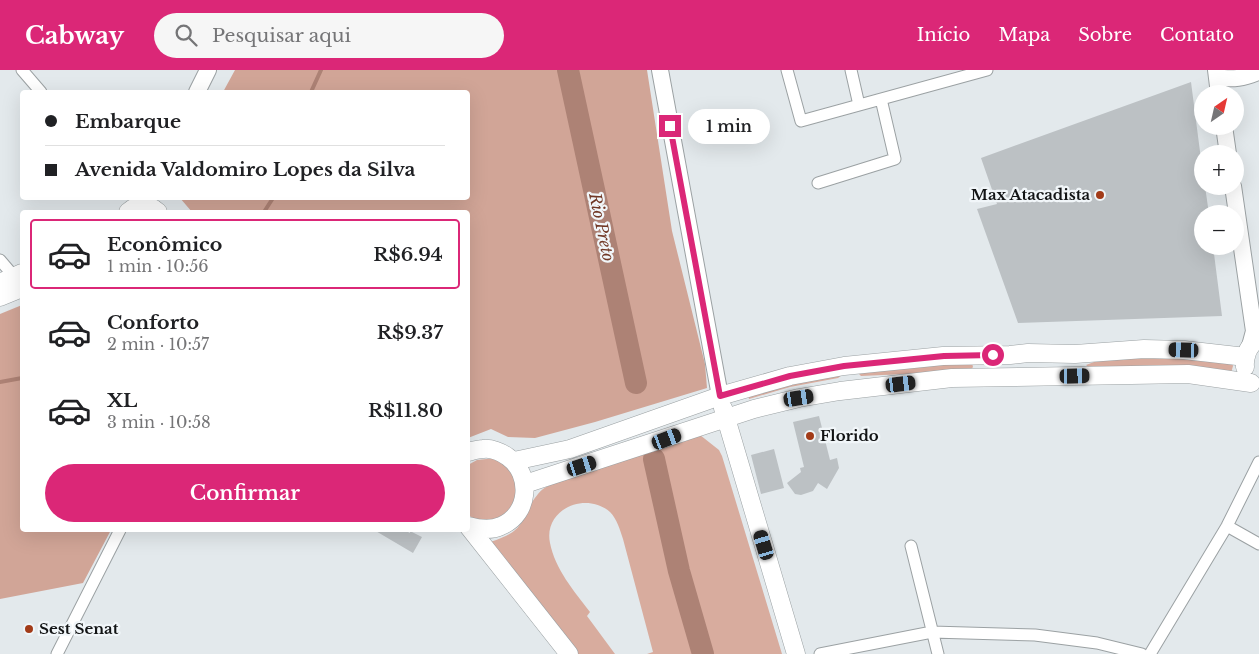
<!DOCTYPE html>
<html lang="pt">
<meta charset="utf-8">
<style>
body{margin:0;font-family:"Libre Baskerville",serif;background:#f6f6f6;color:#202124;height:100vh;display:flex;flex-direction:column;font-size:19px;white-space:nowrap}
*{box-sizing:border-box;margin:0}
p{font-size:16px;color:#757577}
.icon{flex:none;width:28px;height:28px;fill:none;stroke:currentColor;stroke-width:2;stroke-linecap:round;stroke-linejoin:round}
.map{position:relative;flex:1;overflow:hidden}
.panel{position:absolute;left:20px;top:140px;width:450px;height:322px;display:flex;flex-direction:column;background:#fff;border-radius:5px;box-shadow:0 5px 20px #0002}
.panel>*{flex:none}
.banner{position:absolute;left:20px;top:20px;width:450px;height:110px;border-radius:5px;box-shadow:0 5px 20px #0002;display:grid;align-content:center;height:110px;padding:0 25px;background:#fff}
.needle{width:32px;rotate:34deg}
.controls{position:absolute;left:1194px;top:15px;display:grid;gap:10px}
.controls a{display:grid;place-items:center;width:50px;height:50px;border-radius:50%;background:#fff;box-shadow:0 5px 20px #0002;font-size:25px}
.end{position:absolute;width:22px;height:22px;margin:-11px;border:6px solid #db2777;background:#fff;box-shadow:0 0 0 2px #fff}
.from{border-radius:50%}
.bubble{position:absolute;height:35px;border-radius:18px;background:#fff;box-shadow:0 5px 20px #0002;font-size:16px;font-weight:600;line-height:35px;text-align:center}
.car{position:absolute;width:15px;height:30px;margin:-15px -8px;border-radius:6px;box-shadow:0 0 4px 1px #0007;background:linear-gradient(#222 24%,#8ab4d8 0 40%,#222 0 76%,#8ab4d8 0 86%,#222 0)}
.banner b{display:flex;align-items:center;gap:18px;height:48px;font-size:19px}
.banner b+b{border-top:1px solid #e0e0e0}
.banner i{width:12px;height:12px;background:#202124}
ul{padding:9px 0 0;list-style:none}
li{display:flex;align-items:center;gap:15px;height:70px;margin:0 10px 8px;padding:0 15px;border:2px solid transparent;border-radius:5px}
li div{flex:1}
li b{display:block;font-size:19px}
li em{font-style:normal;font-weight:600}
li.current{border-color:#db2777}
li>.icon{width:45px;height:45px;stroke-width:1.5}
.cta{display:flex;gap:10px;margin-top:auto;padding:10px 25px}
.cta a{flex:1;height:58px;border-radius:30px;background:#db2777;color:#fff;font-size:20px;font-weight:600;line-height:58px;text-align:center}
header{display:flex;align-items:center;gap:30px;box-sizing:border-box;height:70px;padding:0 25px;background:#db2777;color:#fff}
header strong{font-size:24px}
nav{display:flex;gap:28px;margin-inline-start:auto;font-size:18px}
.search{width:350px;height:45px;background:#f6f6f6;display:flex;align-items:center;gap:12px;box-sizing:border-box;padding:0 18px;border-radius:28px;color:#757577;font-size:19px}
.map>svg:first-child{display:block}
.green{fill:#d8ac9e}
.forest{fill:#d1a597}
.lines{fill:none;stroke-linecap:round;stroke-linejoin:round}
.stream{stroke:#ad8275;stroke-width:4}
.river{stroke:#ad8275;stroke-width:22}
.building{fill:#bcc1c4}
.street-casing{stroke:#9ba1a3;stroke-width:13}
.secondary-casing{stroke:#9ba1a3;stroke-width:18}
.primary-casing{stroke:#9ba1a3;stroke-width:19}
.street{stroke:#fff;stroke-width:11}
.secondary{stroke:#fff;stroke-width:16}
.primary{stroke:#fff;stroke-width:18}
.route{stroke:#db2777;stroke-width:6}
.poi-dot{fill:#a23b18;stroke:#f1f6f9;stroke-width:2}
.labels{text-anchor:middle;stroke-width:4.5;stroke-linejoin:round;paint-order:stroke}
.poi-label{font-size:15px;font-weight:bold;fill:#121415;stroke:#f1f6f9;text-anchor:start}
.water-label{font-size:16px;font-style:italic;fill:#713826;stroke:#f1f6f9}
</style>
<header>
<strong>Cabway</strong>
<div class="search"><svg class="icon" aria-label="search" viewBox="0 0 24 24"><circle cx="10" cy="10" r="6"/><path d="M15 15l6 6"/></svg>Pesquisar aqui</div>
<nav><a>Início</a><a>Mapa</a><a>Sobre</a><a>Contato</a></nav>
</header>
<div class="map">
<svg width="1259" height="584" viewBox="0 0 1259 584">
<rect width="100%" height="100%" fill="#e3e9ec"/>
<path class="green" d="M1186,284L1231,290L1233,296L1231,303L1183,295L1093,301L1086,295L1102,289Z
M972,293L973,297L970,301L861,306L859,304L858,300Z
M842,305L838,308L790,317L749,329L748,323Z
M700,365L719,380L722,386L782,584H647L653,582L623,469C620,460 617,449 610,442C586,421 543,439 550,473C555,499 574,521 590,542L587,546L615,584H578L490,472C530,460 517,449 538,424C544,416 555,413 565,408Z
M496,388L510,397L517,408L514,435L505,446L494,451L480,452L468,445V395L477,390Z"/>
<path class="forest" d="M235,0H647L672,161L705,294L707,318L595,352L535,368L508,367L491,359L468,368V142H192L180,128H468V22H223Z
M22,235V460H111L83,513L0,529V244Z"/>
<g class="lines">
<path class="stream" d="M311,22L321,0
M264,142L273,128
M0,312L22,308"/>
<path class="river" d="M568,0L636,313
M654,389L679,501L703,584"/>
</g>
<path class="building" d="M1191,12L1202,97V116H1205L1209,144H1202V176H1213L1222,246L1018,253L977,139L997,134L981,88Z
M819,346L830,390L837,388L839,398L827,419L818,413L813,421L801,425L795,424L787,413L801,402L800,398L804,397L793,352Z
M774,379L784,418L761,424L751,385Z
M374,460H404L410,463V461L422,467L413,483Z"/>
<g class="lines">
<defs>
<path id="street" d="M22,0L41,22
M787,0L801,51L987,0
M851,0L859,35
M818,113L895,89L881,29
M0,190L18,211
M1227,456L1259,474
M911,476L938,584
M57,584L120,460
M820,584L932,562L1035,565L1097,573L1142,584
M1150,584L1227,456L1259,392"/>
<path id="secondary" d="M660,0L720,326
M1216,0L1219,24
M1217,7C1233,10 1244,8 1258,2
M197,22L208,0
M1224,56L1228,84
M1233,116L1254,261L1250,276"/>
<path id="primary" d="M128,142C138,133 148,133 158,142
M0,213L22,203
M0,227L22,218
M1245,297C1244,285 1249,275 1259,268
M723,338L796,584
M468,382C472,381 478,379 483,379C491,378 501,382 508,387C532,404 530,444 501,456C490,461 479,459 468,456
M514,391L570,379L720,326L790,306L844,296L943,286L1010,285L1028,283L1075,284L1144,279L1184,280L1246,287
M525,414L754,339L799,328L840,321L952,308L1188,304L1251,313
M468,456L569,584"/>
</defs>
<use href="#street" class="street-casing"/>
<use href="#secondary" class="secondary-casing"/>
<use href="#primary" class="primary-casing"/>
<use href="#street" class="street"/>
<use href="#secondary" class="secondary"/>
<use href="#primary" class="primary"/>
</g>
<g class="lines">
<path class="route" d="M670,56L720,326L790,306L844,296L944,286L993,285"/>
</g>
<g class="poi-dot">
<circle cx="1100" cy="125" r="5"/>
<circle cx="810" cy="366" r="5"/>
<circle cx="29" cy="559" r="5"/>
</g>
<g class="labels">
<g class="poi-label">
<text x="1090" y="130" text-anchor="end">Max Atacadista</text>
<text x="820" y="371">Florido</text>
<text x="39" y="564">Sest Senat</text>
</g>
<g class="water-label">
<text transform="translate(602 157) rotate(78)" y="6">Rio Preto</text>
</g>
</g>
</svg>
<div class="controls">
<a><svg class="needle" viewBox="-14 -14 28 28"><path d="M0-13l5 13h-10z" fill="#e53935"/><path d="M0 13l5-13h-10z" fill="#757577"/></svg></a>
<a>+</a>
<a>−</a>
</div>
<i class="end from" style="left:993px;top:285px"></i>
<i class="end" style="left:670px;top:56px"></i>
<div class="bubble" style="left:688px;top:39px;width:82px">1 min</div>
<i class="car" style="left:1184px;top:280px;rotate:272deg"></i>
<i class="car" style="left:1075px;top:306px;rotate:89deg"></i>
<i class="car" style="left:901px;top:314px;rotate:83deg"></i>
<i class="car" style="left:799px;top:328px;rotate:81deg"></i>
<i class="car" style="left:667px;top:369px;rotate:69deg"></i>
<i class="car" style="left:582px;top:396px;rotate:72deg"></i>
<i class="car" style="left:764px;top:475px;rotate:343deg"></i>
<div class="banner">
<b><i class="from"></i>Embarque</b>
<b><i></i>Avenida Valdomiro Lopes da Silva</b>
</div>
<section class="panel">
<ul>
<li class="current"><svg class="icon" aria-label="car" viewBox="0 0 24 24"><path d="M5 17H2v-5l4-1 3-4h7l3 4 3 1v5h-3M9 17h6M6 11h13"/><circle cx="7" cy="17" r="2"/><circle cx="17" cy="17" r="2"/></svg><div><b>Econômico</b><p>1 min · 10:56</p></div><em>R$6.94</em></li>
<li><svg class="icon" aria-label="car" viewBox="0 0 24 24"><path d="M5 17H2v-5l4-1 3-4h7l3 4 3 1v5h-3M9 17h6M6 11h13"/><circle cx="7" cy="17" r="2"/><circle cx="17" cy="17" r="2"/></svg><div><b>Conforto</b><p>2 min · 10:57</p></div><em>R$9.37</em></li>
<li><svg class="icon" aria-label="car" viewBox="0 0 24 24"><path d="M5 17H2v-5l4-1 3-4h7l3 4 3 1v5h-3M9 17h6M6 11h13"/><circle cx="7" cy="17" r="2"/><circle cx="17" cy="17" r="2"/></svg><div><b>XL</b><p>3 min · 10:58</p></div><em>R$11.80</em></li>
</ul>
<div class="cta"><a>Confirmar</a></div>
</section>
</div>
